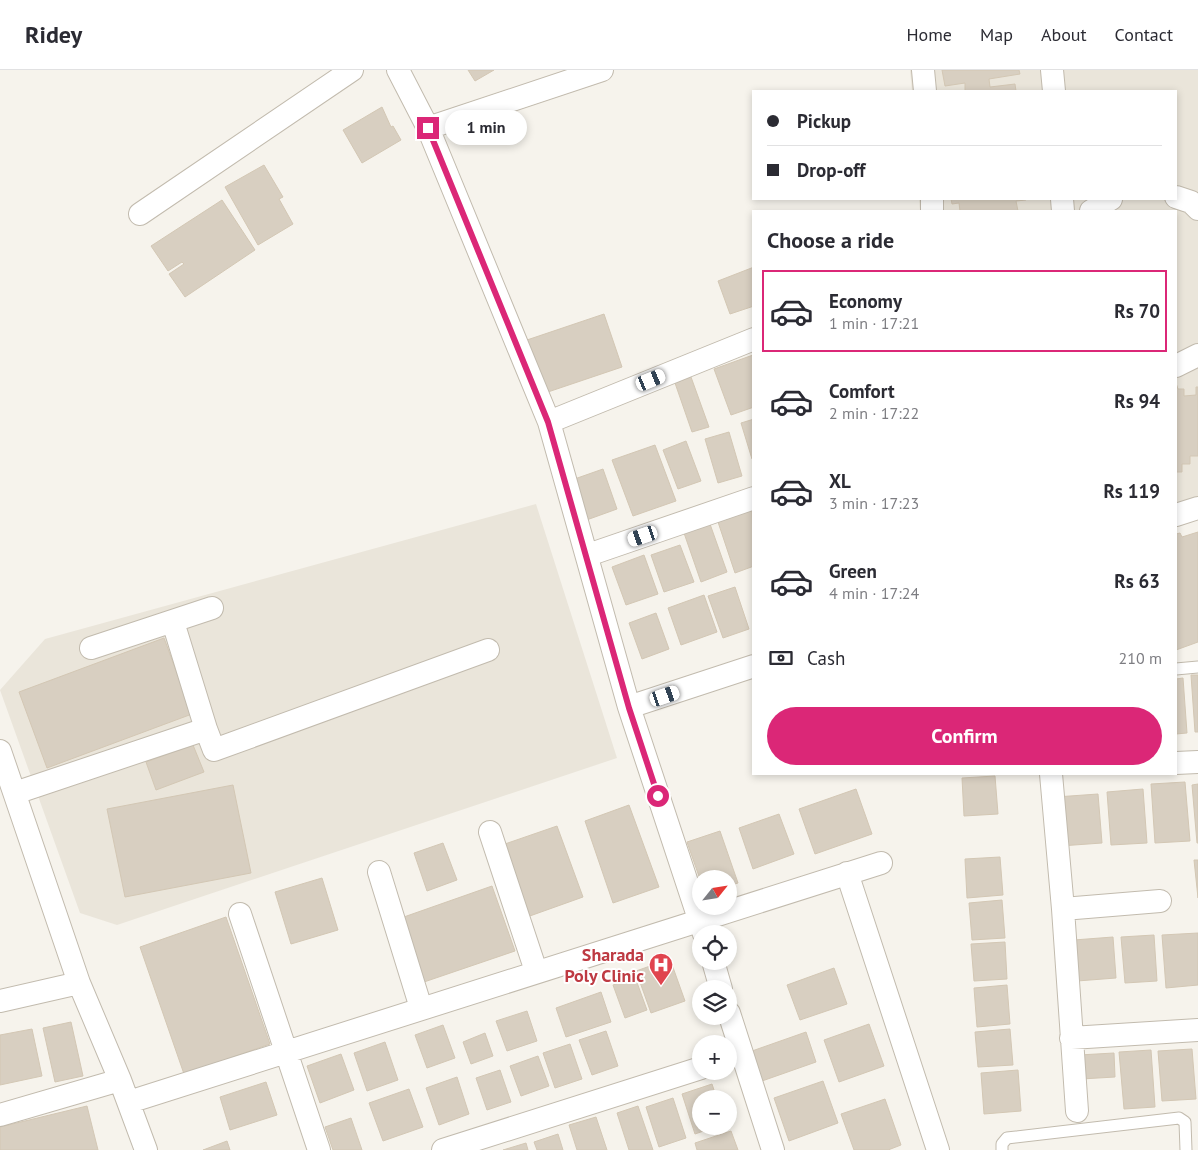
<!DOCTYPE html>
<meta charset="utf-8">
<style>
body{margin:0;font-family:"PT Sans",sans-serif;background:#f2f2f3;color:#2b2b33;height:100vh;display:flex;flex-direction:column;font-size:19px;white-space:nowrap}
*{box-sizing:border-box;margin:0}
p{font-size:16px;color:#7c7c81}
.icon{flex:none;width:28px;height:28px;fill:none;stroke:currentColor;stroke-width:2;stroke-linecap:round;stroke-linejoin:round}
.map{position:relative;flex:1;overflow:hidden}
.side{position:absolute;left:752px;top:140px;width:425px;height:565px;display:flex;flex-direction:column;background:#fff;border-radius:0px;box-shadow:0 2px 8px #0003}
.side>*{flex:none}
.hud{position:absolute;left:752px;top:20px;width:425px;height:110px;border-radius:0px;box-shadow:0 2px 8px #0003;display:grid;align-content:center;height:110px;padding:0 15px;background:#fff}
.needle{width:32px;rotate:60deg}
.buttons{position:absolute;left:692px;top:800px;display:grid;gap:10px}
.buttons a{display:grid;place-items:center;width:45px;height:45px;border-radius:50%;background:#fff;box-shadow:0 2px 8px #0003;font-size:25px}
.end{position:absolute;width:22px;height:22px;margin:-11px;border:6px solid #db2777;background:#fff;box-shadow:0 0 0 2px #fff}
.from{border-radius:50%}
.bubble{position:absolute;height:35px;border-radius:18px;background:#fff;box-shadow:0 2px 8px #0003;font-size:16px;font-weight:700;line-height:35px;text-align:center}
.car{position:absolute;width:15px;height:30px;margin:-15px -8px;border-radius:6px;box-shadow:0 0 4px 1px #0007;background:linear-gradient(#fff 24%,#345 0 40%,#fff 0 76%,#345 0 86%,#fff 0)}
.hud b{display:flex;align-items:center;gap:18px;height:48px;font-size:19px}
.hud b+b{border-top:1px solid #e1e1e2}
.hud i{width:12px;height:12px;background:#2b2b33}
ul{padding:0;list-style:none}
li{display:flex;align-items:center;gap:15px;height:82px;margin:0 10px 8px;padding:0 5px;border:2px solid transparent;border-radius:0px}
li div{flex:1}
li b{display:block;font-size:19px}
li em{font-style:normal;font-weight:700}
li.on{border-color:#db2777}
li>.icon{width:45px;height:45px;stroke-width:1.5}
h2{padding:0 15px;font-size:22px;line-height:60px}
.pay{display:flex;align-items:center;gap:12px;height:55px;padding:0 15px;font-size:19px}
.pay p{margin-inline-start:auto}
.cta{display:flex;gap:10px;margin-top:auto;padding:10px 15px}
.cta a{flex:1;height:58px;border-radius:30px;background:#db2777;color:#fff;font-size:20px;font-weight:700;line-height:58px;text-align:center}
header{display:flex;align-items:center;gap:30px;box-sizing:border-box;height:70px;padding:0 25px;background:#fff;border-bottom:1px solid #e1e1e2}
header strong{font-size:24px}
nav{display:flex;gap:28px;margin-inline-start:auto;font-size:18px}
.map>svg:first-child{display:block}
.residential{fill:#eae5da}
.building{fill:#d8cfc1;stroke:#d3c7b4}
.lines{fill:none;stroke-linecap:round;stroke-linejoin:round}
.lane-casing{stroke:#c2bbae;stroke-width:13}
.street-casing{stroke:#c2bbae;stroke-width:24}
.lane{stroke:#fff;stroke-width:11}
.street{stroke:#fff;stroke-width:22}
.route{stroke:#db2777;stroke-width:6}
.labels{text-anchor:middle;stroke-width:4;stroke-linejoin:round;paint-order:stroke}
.health-label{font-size:18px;font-weight:bold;fill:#be3a42;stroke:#fff;text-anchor:end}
</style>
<header>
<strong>Ridey</strong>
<nav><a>Home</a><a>Map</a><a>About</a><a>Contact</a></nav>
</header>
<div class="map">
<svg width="1198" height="1080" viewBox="0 0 1198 1080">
<rect width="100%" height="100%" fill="#f6f3ec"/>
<path class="residential" d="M910,0H1198V447L1176,454V141H920L919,129H1176V21H912Z
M536,434L617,688L117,855L80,843L0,620L45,569Z"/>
<path class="building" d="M468,0H494L475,11Z
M942,0H1019L1020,4L989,9L990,17L1015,14L1016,21H960H965V13L945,16Z
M382,37L391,57L393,56L401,70L362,93L343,60Z
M264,95L283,127L279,129L293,154L258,175L225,117Z
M951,129H1025L1026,130L1016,131L1018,141H960L959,133L952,134Z
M222,130L255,180L185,227L169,204L184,194L182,192L168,201L151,176Z
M754,197V236L730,244L718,211Z
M604,244L622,297L539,325L521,272Z
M753,285L754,337L731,345L714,299Z
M691,307L709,357L692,362L675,313Z
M1176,313L1178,319H1184V326L1196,325V317H1198V386H1190V394H1182V402H1176Z
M754,349V388L752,389L741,353Z
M729,362L742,406L718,413L705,369Z
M686,371L701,411L678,419L663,380Z
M655,375L676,431L633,446L612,390Z
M603,399L617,439L581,452L566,412Z
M752,440L754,496L735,503L718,452Z
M710,454L727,502L701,512L684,463Z
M1198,462V572L1176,580V464L1180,463L1182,467Z
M680,475L694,512L664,522L651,485Z
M644,485L658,524L626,535L612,497Z
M735,517L749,559L723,568L708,526Z
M704,525L717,562L681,575L668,538Z
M656,543L669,579L642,589L629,553Z
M164,568L192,644L47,698L19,622Z
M1191,605H1198V662H1195Z
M1183,608L1187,663L1176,664V609Z
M193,675L204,702L156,720L146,692Z
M995,706L998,744L964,746L962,708Z
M1185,712L1190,771L1155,773L1151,714Z
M1198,714V773H1197L1192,715Z
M233,715L251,803L125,827L107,739Z
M856,719L872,764L815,784L799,739Z
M1143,719L1147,773L1111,775L1107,722Z
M1098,724L1102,773L1060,776L1056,727Z
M629,735L659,817L613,833L585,751Z
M779,744L794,784L753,799L739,758Z
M557,756L583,827L527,847L502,775Z
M720,761L738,813L729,816V809H701V812L687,772Z
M443,773L457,810L427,821L414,783Z
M1000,787L1003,825L967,828L965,789Z
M1194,790H1198V828Z
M322,808L338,860L291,874L275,822Z
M492,816L515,881L424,912L401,848Z
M1002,830L1005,868L972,870L969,833Z
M226,847L270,974L184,1004L140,877Z
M1198,863V915L1166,918L1162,865Z
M1154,865L1157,911L1125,913L1121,867Z
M1113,867L1116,908L1077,911L1074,870Z
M1005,872L1007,909L974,911L971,874Z
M670,889L685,931L651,943L636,901Z
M834,898L847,934L800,950L787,915Z
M635,907L647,940L625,948L613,915Z
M1007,915L1010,954L977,957L974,918Z
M601,922L611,952L566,967L556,938Z
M527,941L537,971L507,981L496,951Z
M71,952L83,1006L55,1012L43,958Z
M869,954L884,996L839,1012L824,970Z
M443,955L455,988L427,998L415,965Z
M32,959L42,1006L0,1015V965Z
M1010,959L1013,995L978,997L975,962Z
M606,961L618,996L592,1005L579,970Z
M806,962L816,992L762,1011L752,981Z
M485,963L493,986L471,994L463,972Z
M385,972L398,1010L367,1021L354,983Z
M570,974L582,1009L555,1018L543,983Z
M1192,979L1196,1029L1162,1031L1158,981Z
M1151,980L1155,1037L1124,1039L1119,982Z
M1114,983L1115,1007L1081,1009L1079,985Z
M341,984L354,1020L320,1033L307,996Z
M538,986L549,1016L521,1026L510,996Z
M500,1000L511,1032L487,1040L476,1008Z
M1018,1000L1021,1041L984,1044L981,1003Z
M457,1007L469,1044L439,1055L426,1018Z
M823,1011L838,1053L789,1071L774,1028Z
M266,1012L277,1045L230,1060L220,1027Z
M712,1014L717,1029H701V1056H718L695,1064L682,1024Z
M409,1019L423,1057L383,1071L369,1033Z
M673,1028L686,1068L659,1077L646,1037Z
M885,1029L901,1075L888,1080H854L841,1044Z
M87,1036L98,1080H0V1057Z
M638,1036L653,1080H629L617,1043Z
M596,1047L607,1080H577L569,1055Z
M351,1048L362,1080H333L325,1057Z
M731,1061L738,1080H697L695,1073Z
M558,1064L563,1080H537L534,1072Z
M227,1071L230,1080H203Z
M526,1073L528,1080H503Z"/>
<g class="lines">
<defs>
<path id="lane" d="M1176,599L1198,597
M1002,1080V1074L1007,1068L1179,1048L1185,1052L1186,1080"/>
<path id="street" d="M398,0L428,58L549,352L629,637L704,864
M923,0L925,21
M1052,0L1054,21
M428,58L602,0
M1176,127L1191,132L1198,139
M932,129V141
M1062,129L1063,141
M1091,141L1111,129
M140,144L352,0
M1176,296L1198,285
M549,352L754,269
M1176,445L1198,438
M588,485L754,428
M173,552L206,659
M91,578L212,538
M629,637L754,596
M0,681L79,913L120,1010L146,1080
M1176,693L1198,692
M1051,704L1063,839L1077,1041
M15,723L206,659L214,680L488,580
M490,762L536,901
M379,802L421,938
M847,803L938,1080
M1063,839L1160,831
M240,844L319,1080
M713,891L721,919
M0,931L79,913
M729,943L773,1080
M1071,968L1198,960
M129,1032L881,793
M0,1045L120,1010
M443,1080L701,998"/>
</defs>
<use href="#lane" class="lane-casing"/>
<use href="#street" class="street-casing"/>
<use href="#lane" class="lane"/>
<use href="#street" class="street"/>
</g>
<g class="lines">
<path class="route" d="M428,58L548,352L629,638L658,726"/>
</g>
<defs>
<symbol id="hospital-pin" viewBox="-11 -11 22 30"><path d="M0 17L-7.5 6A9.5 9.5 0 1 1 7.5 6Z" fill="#e0444e" stroke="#fff"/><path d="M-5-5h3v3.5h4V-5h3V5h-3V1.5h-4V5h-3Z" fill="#fff"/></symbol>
</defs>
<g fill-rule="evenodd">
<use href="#hospital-pin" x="647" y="881" width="28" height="38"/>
</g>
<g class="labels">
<g class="health-label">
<text x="644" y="891">Sharada<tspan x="644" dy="21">Poly Clinic</tspan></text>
</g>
</g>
</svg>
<div class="buttons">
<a><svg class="needle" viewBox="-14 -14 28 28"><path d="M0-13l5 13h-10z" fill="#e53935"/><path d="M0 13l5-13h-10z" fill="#7c7c81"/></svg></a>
<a><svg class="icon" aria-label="locate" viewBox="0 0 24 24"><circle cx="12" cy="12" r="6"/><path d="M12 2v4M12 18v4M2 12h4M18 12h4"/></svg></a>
<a><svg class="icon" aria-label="layers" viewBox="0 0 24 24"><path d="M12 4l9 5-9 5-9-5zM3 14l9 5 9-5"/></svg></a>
<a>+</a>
<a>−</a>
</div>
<i class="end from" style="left:658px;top:726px"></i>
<i class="end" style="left:428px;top:58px"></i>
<div class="bubble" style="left:445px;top:40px;width:82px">1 min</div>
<i class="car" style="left:651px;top:310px;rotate:68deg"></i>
<i class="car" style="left:643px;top:466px;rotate:251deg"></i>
<i class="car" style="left:665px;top:626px;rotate:71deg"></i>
<div class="hud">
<b><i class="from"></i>Pickup</b>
<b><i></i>Drop-off</b>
</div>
<section class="side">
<h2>Choose a ride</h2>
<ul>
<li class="on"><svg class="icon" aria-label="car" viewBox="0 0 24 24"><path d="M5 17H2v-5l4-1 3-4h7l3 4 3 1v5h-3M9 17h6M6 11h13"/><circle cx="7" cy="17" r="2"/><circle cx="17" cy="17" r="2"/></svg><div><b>Economy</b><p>1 min · 17:21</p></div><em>Rs 70</em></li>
<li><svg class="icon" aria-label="car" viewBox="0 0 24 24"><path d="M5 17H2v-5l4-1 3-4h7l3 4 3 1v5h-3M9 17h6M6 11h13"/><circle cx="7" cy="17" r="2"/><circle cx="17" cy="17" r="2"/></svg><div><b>Comfort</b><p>2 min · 17:22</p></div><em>Rs 94</em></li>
<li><svg class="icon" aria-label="car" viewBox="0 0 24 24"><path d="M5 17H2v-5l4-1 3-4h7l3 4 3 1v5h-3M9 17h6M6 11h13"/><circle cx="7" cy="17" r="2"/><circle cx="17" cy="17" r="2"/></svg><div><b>XL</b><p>3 min · 17:23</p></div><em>Rs 119</em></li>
<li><svg class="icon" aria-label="car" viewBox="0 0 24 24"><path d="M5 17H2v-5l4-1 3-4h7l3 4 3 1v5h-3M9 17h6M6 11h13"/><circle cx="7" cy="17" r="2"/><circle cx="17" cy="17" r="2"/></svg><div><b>Green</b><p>4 min · 17:24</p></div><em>Rs 63</em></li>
</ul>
<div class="pay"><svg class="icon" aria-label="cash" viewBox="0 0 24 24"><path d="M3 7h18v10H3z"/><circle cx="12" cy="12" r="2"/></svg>Cash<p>210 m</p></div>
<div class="cta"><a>Confirm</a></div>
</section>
</div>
